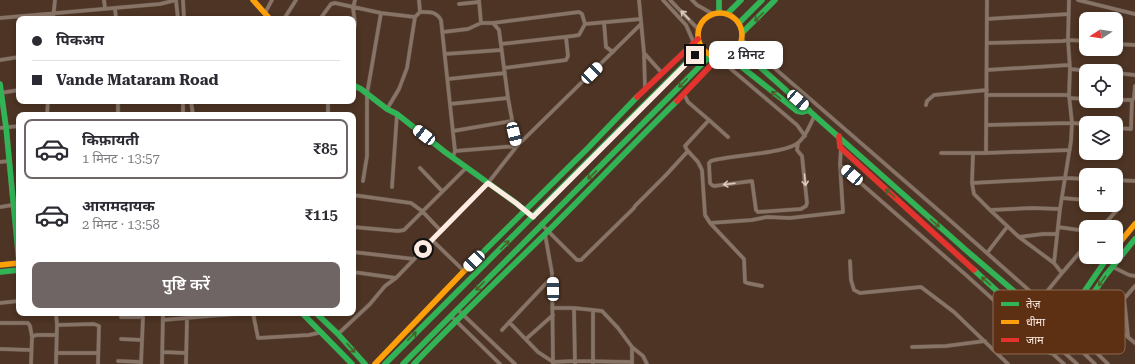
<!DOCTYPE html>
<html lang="hi">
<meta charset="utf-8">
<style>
body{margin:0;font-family:"Roboto Serif","Noto Sans Devanagari",serif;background:#f7f7f7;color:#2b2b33;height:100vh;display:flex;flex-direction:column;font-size:15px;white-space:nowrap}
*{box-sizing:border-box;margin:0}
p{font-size:13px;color:#7c7c81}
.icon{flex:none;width:22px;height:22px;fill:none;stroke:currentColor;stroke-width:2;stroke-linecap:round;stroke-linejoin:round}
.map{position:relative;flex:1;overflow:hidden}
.drawer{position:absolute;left:16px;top:112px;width:340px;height:204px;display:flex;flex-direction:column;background:#fff;border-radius:8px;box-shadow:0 2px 6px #0003}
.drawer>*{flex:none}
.guide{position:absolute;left:16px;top:16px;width:340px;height:88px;border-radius:8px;box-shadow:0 2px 6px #0003;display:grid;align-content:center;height:88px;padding:0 16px;background:#fff}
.needle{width:26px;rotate:258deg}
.tools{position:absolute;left:1079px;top:12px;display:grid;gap:8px}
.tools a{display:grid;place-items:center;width:44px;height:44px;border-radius:8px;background:#fff;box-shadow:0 2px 6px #0003;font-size:20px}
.end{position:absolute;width:18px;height:18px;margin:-9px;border:5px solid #feece3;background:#111;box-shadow:0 0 0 2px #111}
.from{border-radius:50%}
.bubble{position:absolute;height:28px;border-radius:8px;background:#fff;box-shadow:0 2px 6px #0003;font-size:13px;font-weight:600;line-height:28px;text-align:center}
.car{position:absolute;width:12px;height:24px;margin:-12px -6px;border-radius:5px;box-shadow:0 0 3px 1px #0007;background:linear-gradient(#fff 24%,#345 0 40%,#fff 0 76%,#345 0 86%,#fff 0)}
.guide b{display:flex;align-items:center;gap:14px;height:38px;font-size:15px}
.guide b+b{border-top:1px solid #e1e1e2}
.guide i{width:10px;height:10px;background:#2b2b33}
ul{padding:7px 0 0;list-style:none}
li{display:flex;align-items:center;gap:12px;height:60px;margin:0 8px 6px;padding:0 8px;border:2px solid transparent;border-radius:8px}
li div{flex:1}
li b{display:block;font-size:15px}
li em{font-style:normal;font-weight:600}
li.current{border-color:#6e6564}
li>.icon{width:36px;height:36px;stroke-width:1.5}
.primary-button{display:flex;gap:8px;margin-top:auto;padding:8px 16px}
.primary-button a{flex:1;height:46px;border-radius:8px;background:#6e6564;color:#fff;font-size:16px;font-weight:600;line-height:46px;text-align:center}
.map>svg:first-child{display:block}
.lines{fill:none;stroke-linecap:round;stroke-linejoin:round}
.street-casing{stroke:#614f44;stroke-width:4.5}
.fast-casing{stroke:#614f44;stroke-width:6}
.slow-casing{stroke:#614f44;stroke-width:6}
.jam-casing{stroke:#614f44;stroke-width:6}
.street{stroke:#887467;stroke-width:3.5}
.fast{stroke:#30b455;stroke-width:5.5}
.slow{stroke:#ff9f0a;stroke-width:5.5}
.jam{stroke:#e5322d;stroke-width:5.5}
.oneway{stroke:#dbc8be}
.oneway2{stroke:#4e5e2a}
.route{stroke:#feece3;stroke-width:5}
.key{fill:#5e3013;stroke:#8e6851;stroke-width:1}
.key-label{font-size:11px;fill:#feece3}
</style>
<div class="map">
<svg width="1135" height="364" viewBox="0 0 1135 364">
<rect width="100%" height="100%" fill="#4d3424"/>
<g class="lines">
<defs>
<path id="street" d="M104,0L105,8
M183,0L184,19
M419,0L420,12
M479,0L481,23
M639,0L644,53L645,88
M663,0L686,25L694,43
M670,0L698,29
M692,0L697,5L713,14
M1078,0L1135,14
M459,4L479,2
M115,8L116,19
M265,13L272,0
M415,17L420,12C429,12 436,11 441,20L455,151L453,157
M0,18L160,4L176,0L178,19
M53,19L55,0
M284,19L296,0
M320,19L331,4L335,3L381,13L415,17L407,68L399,89L387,109
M987,19L1069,14
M604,22L606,47L613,52
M493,23L579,12L582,14L585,24
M353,36L355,23L353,8L355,0
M741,39L945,216L1040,300L1062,273L1054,263
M987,43L1063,41L1068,40L1086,41
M501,44L573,36L579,35L585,24L641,19
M1116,44L1135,45
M644,53L662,73
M445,54L501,50
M718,58L797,125L805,136
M0,60L19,57
M504,68L566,60L568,56L566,37
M1070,69L1091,71
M987,70L1069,65
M1116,73L1135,75
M448,79L505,73
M0,93L19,90
M684,94L688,102L709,120L685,146L687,150L698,162L702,170L705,215L710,223L744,259L745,282L747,283L762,286
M986,95H1069
M1069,98L1086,99
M1116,100H1132
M118,101V115
M183,101V115
M191,101L193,115
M328,101V115
M450,104L508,98
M926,105L927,101L934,95L987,90
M47,115L48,101
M297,115L328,114
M709,120L728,137
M986,125L1072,123L1086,124
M0,128L19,126
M1116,128L1131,129L1132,100L1134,98L1135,86
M453,131L511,121
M798,143L797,150L802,156L807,203L806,206L801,209L758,212L756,210L752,181L714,186L712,185L710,183L709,163L711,161C730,155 787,154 799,142C807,135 810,124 815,115
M455,151L517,146L641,24
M941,153H986L987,0
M986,153L1070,150
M973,154L972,183L1066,178L1086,179
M0,162L9,161
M840,165L966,275L1064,364
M420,168L442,191
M1116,180L1135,181
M363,181L367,156V94L381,13
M972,183L974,194L990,210L1019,237L1054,263L1060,209L1071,141L1072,123L1069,95L1070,69L1068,40L1069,0
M392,187L397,114
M353,195L411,203L422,211L441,231
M1062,198L1086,200
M0,207L13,205
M990,210L1032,208L1060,209
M710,223L752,220L767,217L790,218L843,212L840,165L841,147
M541,224L577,260H581L634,208L635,206L666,175L688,151
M353,227L398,231L404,230L466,168
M1058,227L1086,231
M1102,227L1117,210V206L1116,204
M545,234L552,273L553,363
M1019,237L1043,234H1056
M432,240L464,271
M353,252L414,259
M987,253L1007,227
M850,261L851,280L854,290L860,293L921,287L954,312L1008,364
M1113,267L1129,275L1135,276
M353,272L396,278
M1062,273L1086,245
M1135,286L1111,314L1110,322L1135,343
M1124,298L1128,336
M1040,300L1070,327L1108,364
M0,303L19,301
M552,308H574L575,364
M574,308L593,310V364
M457,309L515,364
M593,310L602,311L618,328L632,347V362
M56,313L57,325L56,364
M253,313L258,338L309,335L322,332
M209,316L248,313
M451,316L500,364
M121,317H143L141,364
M163,320L209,316L208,313
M509,322L538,352L553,362L575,361L632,362V364
M0,323H28L30,326L32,337
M57,325L94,324L99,326L98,364
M502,330L552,277
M338,334L370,304L385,286L396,278L488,183L517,146L508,98L499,30L493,23H481L468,29L443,32
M1064,334L1095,364
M121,339L142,340
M526,339L553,315
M1056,345L1077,364
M632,347L643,356L647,364
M912,347L946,346L985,341
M0,349L31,350
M162,352L186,353
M56,353H98
M118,361L141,362
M31,364L32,337L36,335H56
M162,364L163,313
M186,364L187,319"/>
<path id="fast" d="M719,0V12
M727,14L741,0
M739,23L762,0
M742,33L775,0
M739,46L743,52L967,251L1064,334
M728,56L797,111L802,112L809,110
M0,84L6,127L19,262
M353,85L361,89L387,109L397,114L445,152L516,203L533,217
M465,270L588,148L637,97
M974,270L1056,345
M0,272L19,270
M302,313L352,364
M316,313L338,334L365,364
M1044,346L1064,321L1108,257
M1050,352L1074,322L1105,276L1135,239
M385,364L702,47
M403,364L711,55
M414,364C455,321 498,280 541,238C587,193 631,146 677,101"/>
<path id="slow" d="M253,0L270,19
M698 35a22 22 0 1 1 44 0a22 22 0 1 1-44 0Z
M1116,247L1135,224
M0,265L19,263
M375,364L465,270"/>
<path id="jam" d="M637,97L698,39
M677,101L718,58
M839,136L840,147L843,150L974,270"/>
</defs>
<use href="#street" class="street-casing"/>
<use href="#fast" class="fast-casing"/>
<use href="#slow" class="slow-casing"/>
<use href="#jam" class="jam-casing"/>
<use href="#street" class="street"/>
<use href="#fast" class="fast"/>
<use href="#slow" class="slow"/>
<use href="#jam" class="jam"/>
</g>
<defs><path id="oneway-shaft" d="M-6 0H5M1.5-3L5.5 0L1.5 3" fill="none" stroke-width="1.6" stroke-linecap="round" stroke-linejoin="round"/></defs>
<g class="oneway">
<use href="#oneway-shaft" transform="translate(685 15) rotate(-133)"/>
<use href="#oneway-shaft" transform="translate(805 180) rotate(85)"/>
<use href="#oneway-shaft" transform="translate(729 184) rotate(173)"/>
</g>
<g class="oneway2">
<use href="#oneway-shaft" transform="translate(759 17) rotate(135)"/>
<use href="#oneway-shaft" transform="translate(683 83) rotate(135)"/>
<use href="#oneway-shaft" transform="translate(776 95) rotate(-140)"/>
<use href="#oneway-shaft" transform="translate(592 175) rotate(136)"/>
<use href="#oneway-shaft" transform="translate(890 193) rotate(-138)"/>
<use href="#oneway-shaft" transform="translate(935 223) rotate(42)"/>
<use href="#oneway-shaft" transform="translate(505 245) rotate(-45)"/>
<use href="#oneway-shaft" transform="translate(986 281) rotate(-138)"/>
<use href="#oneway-shaft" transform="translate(1102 281) rotate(125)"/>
<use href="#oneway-shaft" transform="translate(480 286) rotate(135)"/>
<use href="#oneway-shaft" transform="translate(412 336) rotate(-45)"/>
<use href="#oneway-shaft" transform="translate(351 348) rotate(48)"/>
</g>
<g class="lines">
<path class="route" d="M423,249L488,183L516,203L533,217L695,55"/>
</g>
<rect x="993" y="290" width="132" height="64" rx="6" class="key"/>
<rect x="1001" y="302" width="18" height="4" fill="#30b455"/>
<rect x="1001" y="320" width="18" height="4" fill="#ff9f0a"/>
<rect x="1001" y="338" width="18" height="4" fill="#e5322d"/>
<g class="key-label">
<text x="1026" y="308">तेज़</text>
<text x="1026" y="326">धीमा</text>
<text x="1026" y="344">जाम</text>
</g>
</svg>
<div class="tools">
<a><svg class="needle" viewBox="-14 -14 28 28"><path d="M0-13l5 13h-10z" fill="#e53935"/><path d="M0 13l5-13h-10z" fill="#7c7c81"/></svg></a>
<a><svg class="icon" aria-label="locate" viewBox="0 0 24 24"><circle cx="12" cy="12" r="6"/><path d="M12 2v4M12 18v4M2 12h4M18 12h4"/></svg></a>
<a><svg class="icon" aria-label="layers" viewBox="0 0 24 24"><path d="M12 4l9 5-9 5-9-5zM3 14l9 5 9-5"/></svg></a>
<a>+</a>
<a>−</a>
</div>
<i class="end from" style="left:423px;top:249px"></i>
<i class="end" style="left:695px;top:55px"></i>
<div class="bubble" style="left:709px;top:41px;width:74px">2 मिनट</div>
<i class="car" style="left:592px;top:73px;rotate:45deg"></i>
<i class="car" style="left:798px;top:100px;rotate:131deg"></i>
<i class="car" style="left:514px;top:134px;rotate:167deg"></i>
<i class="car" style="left:424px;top:135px;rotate:308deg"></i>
<i class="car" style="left:852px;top:175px;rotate:311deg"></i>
<i class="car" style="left:474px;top:261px;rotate:226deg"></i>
<i class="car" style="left:553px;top:289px;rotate:359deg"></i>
<div class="guide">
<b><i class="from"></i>पिकअप</b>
<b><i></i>Vande Mataram Road</b>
</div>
<section class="drawer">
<ul>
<li class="current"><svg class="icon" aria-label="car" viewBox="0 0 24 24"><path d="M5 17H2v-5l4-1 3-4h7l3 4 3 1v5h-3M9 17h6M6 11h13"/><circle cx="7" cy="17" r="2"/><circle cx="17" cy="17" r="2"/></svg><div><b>किफ़ायती</b><p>1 मिनट · 13:57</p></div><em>₹85</em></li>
<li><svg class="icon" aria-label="car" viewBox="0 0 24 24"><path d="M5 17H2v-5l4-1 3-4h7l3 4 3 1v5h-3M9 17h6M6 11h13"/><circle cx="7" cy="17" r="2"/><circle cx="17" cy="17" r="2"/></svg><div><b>आरामदायक</b><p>2 मिनट · 13:58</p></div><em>₹115</em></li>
</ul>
<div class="primary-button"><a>पुष्टि करें</a></div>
</section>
</div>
